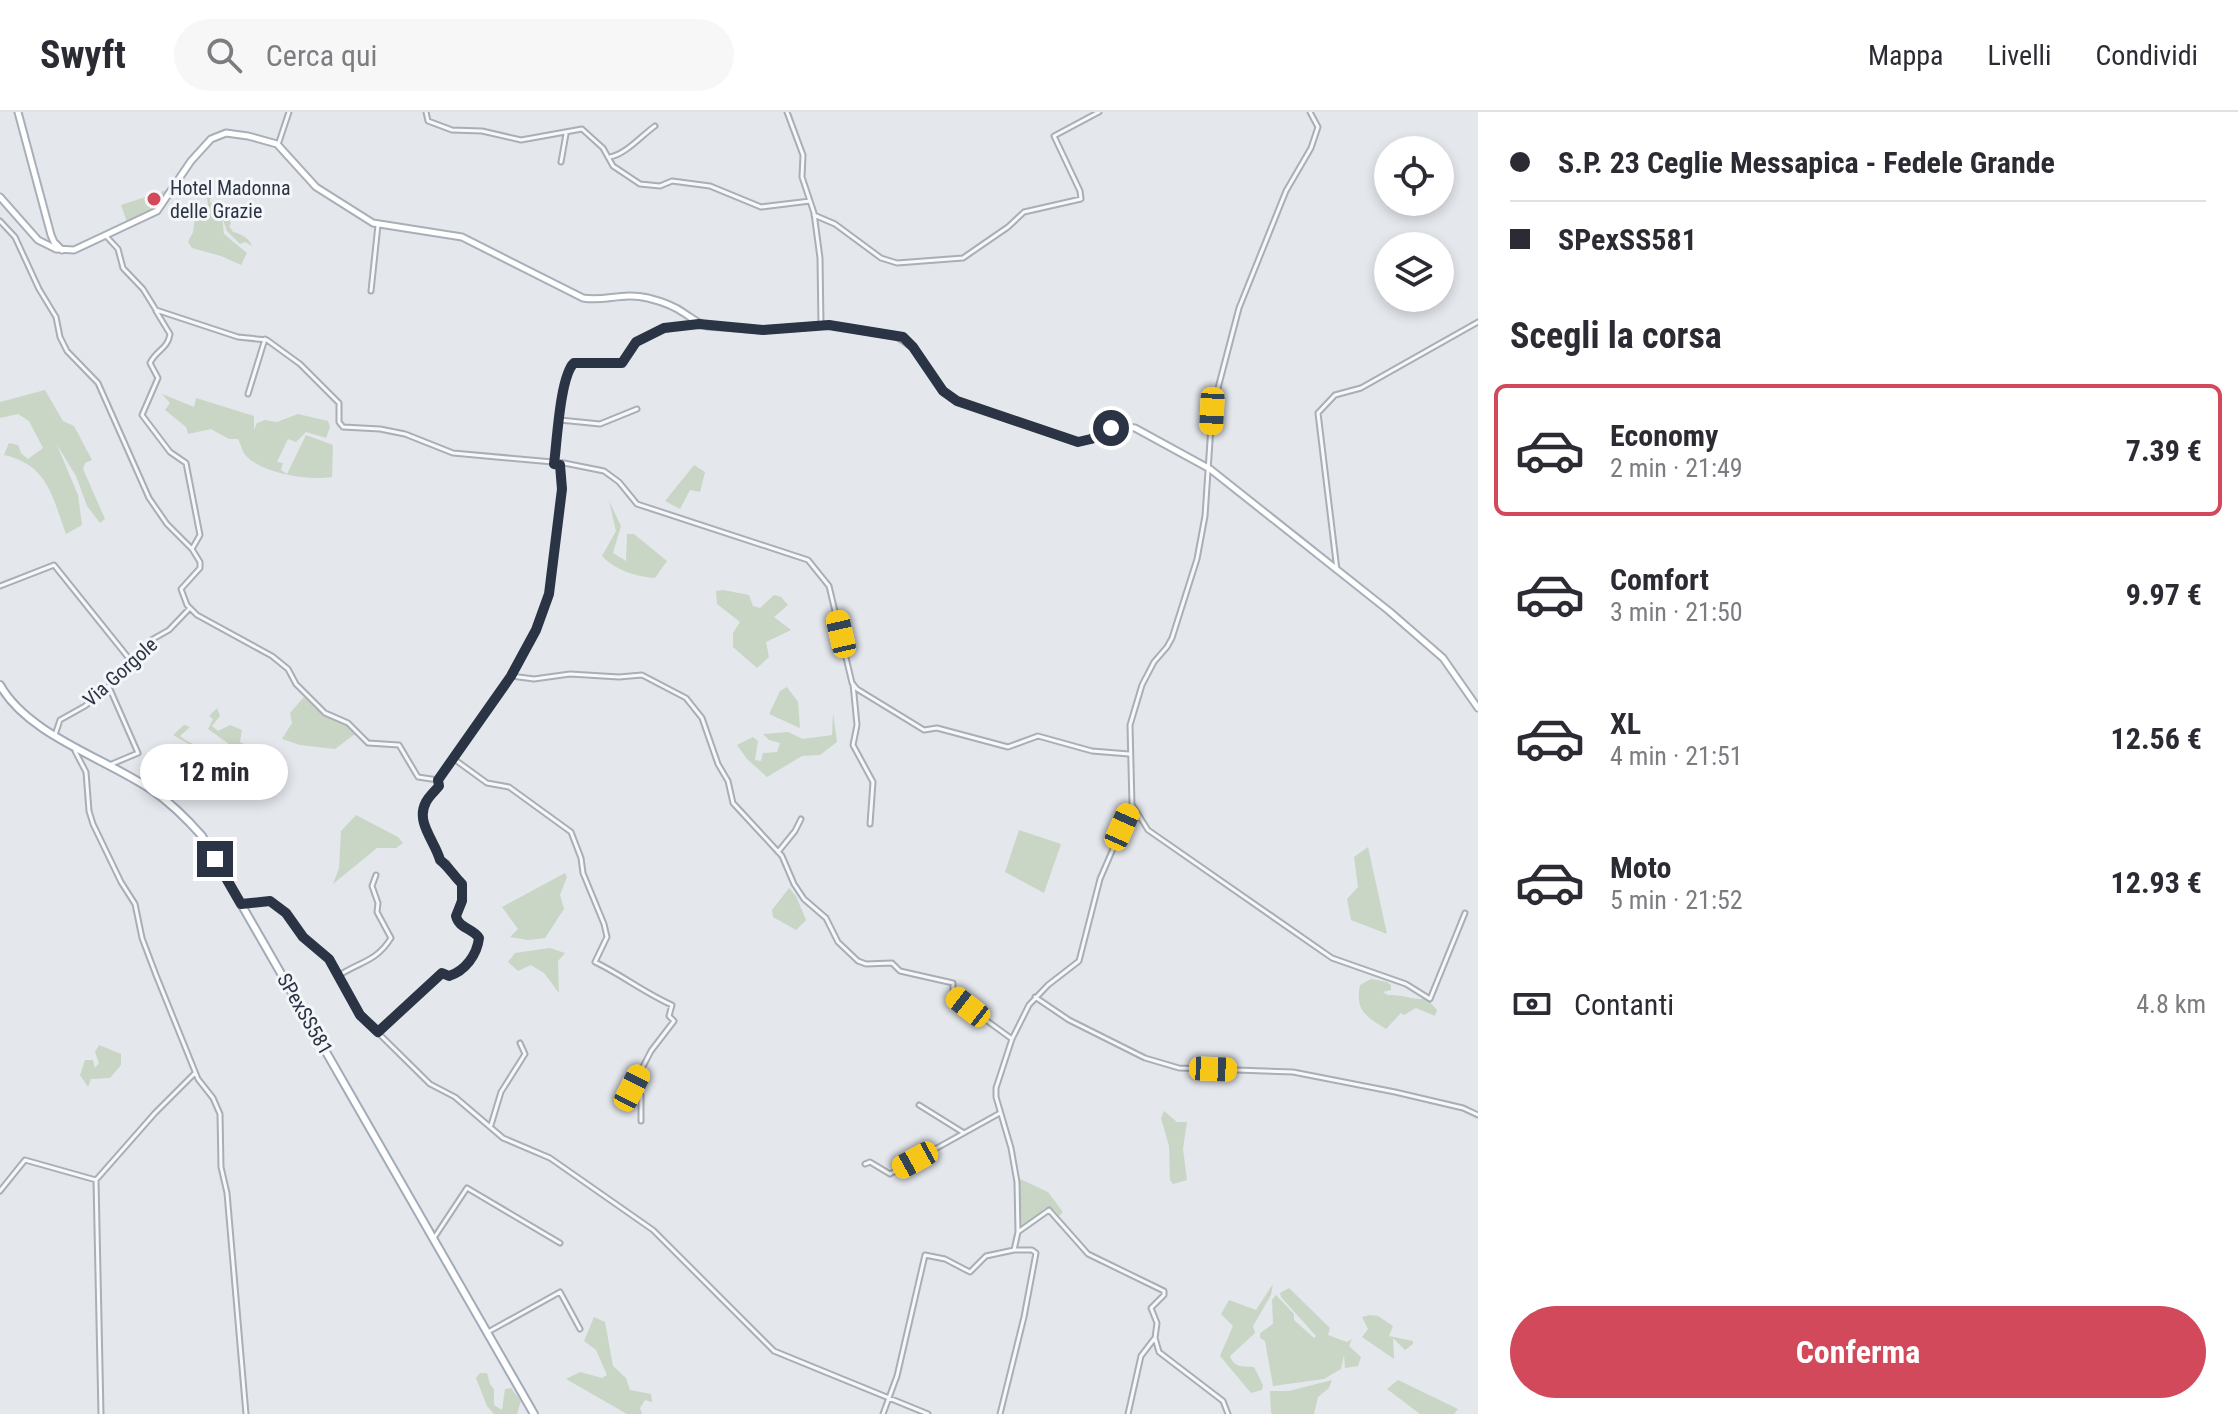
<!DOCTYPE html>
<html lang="it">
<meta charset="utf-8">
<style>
body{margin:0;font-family:"Roboto Condensed",sans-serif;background:#f7f7f7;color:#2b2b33;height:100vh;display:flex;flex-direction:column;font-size:30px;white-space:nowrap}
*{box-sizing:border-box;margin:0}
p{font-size:26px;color:#7c7c81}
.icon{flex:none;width:44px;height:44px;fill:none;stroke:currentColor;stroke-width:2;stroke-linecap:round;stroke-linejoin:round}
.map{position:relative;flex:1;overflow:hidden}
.panel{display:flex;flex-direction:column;background:#fff;width:760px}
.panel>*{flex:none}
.banner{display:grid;align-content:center;height:176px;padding:0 32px;background:#fff}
.tools{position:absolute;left:1374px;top:24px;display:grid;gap:16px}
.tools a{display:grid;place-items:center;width:80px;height:80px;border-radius:50%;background:#fff;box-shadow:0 4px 12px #0003;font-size:40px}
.end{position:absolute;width:36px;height:36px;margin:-18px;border:10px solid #2b3445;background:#fff;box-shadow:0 0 0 4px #fff}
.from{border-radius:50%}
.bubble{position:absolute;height:56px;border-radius:28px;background:#fff;box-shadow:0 4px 12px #0003;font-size:26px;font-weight:700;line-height:56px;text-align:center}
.car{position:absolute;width:24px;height:48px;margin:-24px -12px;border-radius:10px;box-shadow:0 0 6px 2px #0007;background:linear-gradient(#f5c518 24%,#345 0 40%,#f5c518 0 76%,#345 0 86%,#f5c518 0)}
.banner b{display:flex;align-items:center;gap:28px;height:76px;font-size:30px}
.banner b+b{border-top:2px solid #e1e1e2}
.banner i{width:20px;height:20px;background:#2b2b33}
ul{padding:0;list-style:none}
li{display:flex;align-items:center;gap:24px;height:132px;margin:0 16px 12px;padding:0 16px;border:4px solid transparent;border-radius:12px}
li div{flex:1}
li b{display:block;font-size:30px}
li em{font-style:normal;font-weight:700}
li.selected{border-color:#d1495b}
li>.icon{width:72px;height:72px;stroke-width:1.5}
h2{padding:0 32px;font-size:36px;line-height:96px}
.pay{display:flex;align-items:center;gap:20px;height:88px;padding:0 32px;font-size:30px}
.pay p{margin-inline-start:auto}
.action{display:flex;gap:16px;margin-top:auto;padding:16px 32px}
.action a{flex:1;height:92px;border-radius:48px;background:#d1495b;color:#fff;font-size:32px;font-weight:700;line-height:92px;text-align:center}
header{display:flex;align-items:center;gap:48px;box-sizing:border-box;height:112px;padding:0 40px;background:#fff;border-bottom:2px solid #e1e1e2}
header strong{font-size:38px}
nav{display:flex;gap:44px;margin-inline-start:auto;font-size:28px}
.search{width:560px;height:72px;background:#f7f7f7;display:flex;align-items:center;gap:20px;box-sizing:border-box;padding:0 28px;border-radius:44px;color:#7c7c81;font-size:30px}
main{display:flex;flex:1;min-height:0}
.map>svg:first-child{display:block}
.green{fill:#c9d6c5}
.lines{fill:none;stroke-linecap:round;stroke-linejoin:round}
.street-casing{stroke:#a9aeb7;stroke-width:7}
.secondary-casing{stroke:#a9aeb7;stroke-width:9}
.primary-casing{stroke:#a3abb8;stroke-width:10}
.street{stroke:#f7f8fa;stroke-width:3}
.secondary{stroke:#fff;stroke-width:5}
.primary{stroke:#fff;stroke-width:6}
.route{stroke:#2b3445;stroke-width:10}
.poi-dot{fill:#d1495b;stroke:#f4f6f9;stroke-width:3}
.labels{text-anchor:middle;stroke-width:6;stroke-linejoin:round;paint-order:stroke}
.poi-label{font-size:20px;fill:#2b3445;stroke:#f4f6f9;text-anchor:start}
.street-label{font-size:20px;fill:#2b3445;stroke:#f4f6f9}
</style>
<header>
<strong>Swyft</strong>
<div class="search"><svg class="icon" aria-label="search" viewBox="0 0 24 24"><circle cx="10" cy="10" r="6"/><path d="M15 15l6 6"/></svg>Cerca qui</div>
<nav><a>Mappa</a><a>Livelli</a><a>Condividi</a></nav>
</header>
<main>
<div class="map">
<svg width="1478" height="1302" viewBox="0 0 1478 1302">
<rect width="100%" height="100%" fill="#e4e7ec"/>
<path class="green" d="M204,70L205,75L198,87L199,92L208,95L207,84L210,76V90L229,105L231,112L229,114L233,120C240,121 250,127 252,134L245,130L240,132L227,119L222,105L224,122L247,141L241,153L221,144L192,136L188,130L193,120L200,71Z
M167,78L169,80L157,97L127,110L121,93Z
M45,278L63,309L74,314L92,348L85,351L83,357L105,407L100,411L87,394L76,364L57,333L78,383L82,413L66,422C52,384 48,353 4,343L9,331L18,333L21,341L28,347L43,336L29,309L18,302L0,306V290Z
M162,282L194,295L196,286L254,304V318L257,311L265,308L277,310L298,302L328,309L330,315L326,326L306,320L296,330L288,327L277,350L283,351L281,358L287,362L306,323L333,333L332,365C308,369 264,362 246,344C242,340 241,332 238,327H229L211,317L188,322L186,315L165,298L170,291Z
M694,353L705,360L700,380L690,378L680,397L665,389Z
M609,389L621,414L613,441L626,449L627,422H634L667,449L655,466C636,465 615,458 602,444L616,419Z
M723,478L749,483L753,494L760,496L774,483L781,485L788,493L774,505L791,518L766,530L769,545L757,556L733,535V521L740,510L717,492L716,479Z
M787,575L798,590L800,616L769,602L780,579Z
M304,585L325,604L341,608L355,622L335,637L300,633L282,627L292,611L290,601Z
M217,596L220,604L212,614L218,619L230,613L242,618L240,630L255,637L262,646L252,656L244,648L236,656L220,649L231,660L228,663L223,664L214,653L205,658L202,655L188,672L182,669L196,657L190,633L173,623L184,613L190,615L180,624L185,628L235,652L244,643L208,617L213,607L209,604Z
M833,601L837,630L820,643L802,644L767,665L747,647L737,633L753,625L758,629L755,648L761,649L763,641L777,640L780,631L769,628L763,622L788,620L803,627L832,623Z
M356,703L398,725L403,731L396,736H377L333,772L339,756L341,719Z
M1019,718L1061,732L1044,781L1005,760Z
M1368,735L1387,822L1351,808L1347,787L1358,775L1354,745Z
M565,761L567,765L560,783L564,797L545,826L528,828L510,825L518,817L502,795Z
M789,776L796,784L806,808L796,818L773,805L772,798Z
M550,836L565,841L558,849L559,881L544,861L531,853L518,859L508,850L515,841Z
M1371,867L1387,870L1391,873V878L1383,880L1388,883C1402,882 1412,888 1427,887L1437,898L1435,904L1416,896L1404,903L1401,901L1386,917C1365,904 1355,898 1360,873Z
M99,933L121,942V953L110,966L91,967L88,975L80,963L85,948H93L95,956L99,951L95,940Z
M1164,999L1177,1010H1187L1183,1037L1187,1068L1173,1072L1170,1068L1169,1034L1161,1006Z
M1018,1066L1048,1080L1063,1100L1059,1104L1054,1098L1045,1096L1022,1117Z
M1273,1172L1271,1183L1253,1214L1255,1221L1230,1244C1234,1256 1243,1254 1254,1255L1263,1273L1262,1278L1251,1281L1220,1244L1233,1214L1221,1202L1229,1188L1256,1198Z
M1289,1176L1330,1216L1328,1223L1347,1230L1352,1227L1349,1234L1361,1245L1358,1254L1345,1256L1344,1243L1341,1257L1324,1267L1273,1274L1265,1229L1260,1226V1221L1273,1212L1272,1188L1276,1183L1294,1202V1208L1314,1226L1316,1224L1281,1185L1280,1181Z
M1370,1203L1378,1204L1393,1214L1389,1224L1413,1229V1232L1405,1238L1393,1226L1394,1247L1362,1225L1368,1217L1362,1205Z
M594,1205L605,1210L613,1254L626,1266L630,1278L651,1282L652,1290L645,1288L640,1296L642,1302H627L566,1267L580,1260L602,1266L607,1263L596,1238L584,1229Z
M480,1261H487L490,1272L494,1277V1293L502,1298L505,1277L511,1276L521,1289L517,1302H494L487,1294L476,1266Z
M1332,1268L1329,1276L1318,1285L1314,1302H1272L1271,1300L1270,1279H1289Z
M1398,1268L1458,1297L1454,1302H1420L1387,1277Z"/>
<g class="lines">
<defs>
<path id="street" d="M426,0L428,9L452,18L482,19L521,28L582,17L603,36L613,54L640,72L660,74L672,69L710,74L761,95L810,89
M787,0L803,43L802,65L814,101L820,146L821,213
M279,30L289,0
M610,45C626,42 641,24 655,14
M561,50L566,22
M814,103L835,112L881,146L897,151L963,146L1008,115L1024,100L1081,87L1080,79L1054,24L1099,0
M0,109L15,125L39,177L56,205L60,225L67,239L98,271L149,386L167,412L192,437L200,450V456L181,477L187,493L197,503L272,544L288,557L296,572L325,601L348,611L368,631L399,633L418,665L438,668
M107,125L118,137L123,156L143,177L156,198L238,225L267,228L300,252L339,291V310L343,315L380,317L405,322L453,341L564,351L604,359L619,370L637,392L808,448L829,474L852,571L857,577L924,618L937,616L1008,635L1038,624L1092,639L1129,642
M371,179L378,113
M156,199L170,222C168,237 156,238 150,251L158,266L142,303L170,340L186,351L200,423L192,437
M248,282L265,227
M560,308L600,312L637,297
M554,351L562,284L570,253L574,251H622C638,218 666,216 699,212
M1337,458L1318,301L1335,283L1361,276L1478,210
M0,474L54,453L131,549
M511,564L534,567L570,562L619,565L642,563L686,586L702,606L718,652L728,669L733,691L782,744L794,772L804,787L826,806L838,830L858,849L866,852L892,851L900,859L953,871V884L1012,927
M853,572L857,613L853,633L873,670L870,712
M109,575L138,641L112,652
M55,623L60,608L85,594L109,574L153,527L169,518L189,497
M75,639L86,660L89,699L93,712L121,770L135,792L142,826L156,863L198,967L213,986L220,1002L221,1055L227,1081L246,1302
M454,647L487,671L509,675L571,720L581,746L583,761L604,812L607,825L595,850C622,863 645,881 672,893L669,904L674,909L651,939L632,976L641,983V1009
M1133,694L1148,718L1332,846L1406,872L1430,887L1465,801
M778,740L795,719L801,707
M241,792L270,789L286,801L303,825L329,847L360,903L430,972L455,985L503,1026L550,1046L653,1118L774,1239L928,1302
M338,864C361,849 376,850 391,826L377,800L378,791L372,774L376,763
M1035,885L1069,908L1145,946L1179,956L1293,960L1395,980L1463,996L1478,1003
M378,920L442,861L449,864C465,859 483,840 476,822L457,808C455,795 465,786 462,772L453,763L447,751L440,748C435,729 414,710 426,690C429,684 435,679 439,674L438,668L511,564L536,518L549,482L562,377L560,353
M919,993L964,1021
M491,1013L501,980L525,942L520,931
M865,1052L870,1050L890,1062L1000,1001
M96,1068L101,1302
M0,1079L25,1048L96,1068L155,1001L195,961
M434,1126L467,1076L560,1131
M488,1220L560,1180L580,1217
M883,1302L897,1264L925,1143L945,1147L970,1160L986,1144L1014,1138L1018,1120
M1000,1302L1024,1205L1036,1141L1032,1138H1014
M1128,1302L1141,1244L1154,1227
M1228,1302L1223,1289L1159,1240L1155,1226L1157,1211L1151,1196L1164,1183V1179L1088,1142L1049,1098L1018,1120L1017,1070L1011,1036L996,985V976L1012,927L1029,893L1048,873L1079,849L1100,767L1132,693L1130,613L1142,573L1154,550L1167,535L1172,526L1197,447L1205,404L1212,299L1239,196L1286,79L1311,36L1318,15L1310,0"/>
<path id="secondary" d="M18,0L51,123L54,130L62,138
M0,85L38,128L56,137L74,138L157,99L191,49L211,27L226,21L248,24L277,32L316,75L373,111L462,125L583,186C605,190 622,180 648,186C660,189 673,193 684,201C692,206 697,211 707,214L763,218L829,213L897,224L913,235L943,279L957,289L1078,330L1091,327L1118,314L1135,316L1210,357L1389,499L1443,546L1478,596"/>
<path id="primary" d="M0,573C28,623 105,646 152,678C171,691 187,707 202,724L534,1302"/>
</defs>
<use href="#street" class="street-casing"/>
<use href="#secondary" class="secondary-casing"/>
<use href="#primary" class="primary-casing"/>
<use href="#street" class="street"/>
<use href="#secondary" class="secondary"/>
<use href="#primary" class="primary"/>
</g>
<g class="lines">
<path class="route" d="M215,747L241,792L270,789L286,801L303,825L329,847L360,903L378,920L442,861L449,864C465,859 477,843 479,826C473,816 459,817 456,804L462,789V772C452,762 449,755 440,748C435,729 415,710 426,690C429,684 435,679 439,674L438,668L511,564L536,518L549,482L562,377L560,353L554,352C557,330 560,264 574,251H622L636,230L664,216L699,212L763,218L829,213L903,225L913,235L943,279L957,289L1078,330L1091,327L1111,316"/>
</g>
<circle class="poi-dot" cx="154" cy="87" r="8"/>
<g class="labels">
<g class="poi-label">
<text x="170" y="83">Hotel Madonna<tspan x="170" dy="23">delle Grazie</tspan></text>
</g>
<g class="street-label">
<text transform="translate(120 560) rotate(-42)" y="7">Via Gorgole</text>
<text transform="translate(305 902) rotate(60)" y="7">SPexSS581</text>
</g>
</g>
</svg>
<div class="tools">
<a><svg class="icon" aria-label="locate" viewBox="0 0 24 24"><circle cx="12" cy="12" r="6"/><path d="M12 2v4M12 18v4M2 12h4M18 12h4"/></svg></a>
<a><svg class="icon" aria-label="layers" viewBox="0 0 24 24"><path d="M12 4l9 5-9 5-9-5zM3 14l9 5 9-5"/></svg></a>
</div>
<i class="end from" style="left:1111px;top:316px"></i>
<i class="end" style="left:215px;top:747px"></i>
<div class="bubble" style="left:140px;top:632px;width:148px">12 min</div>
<i class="car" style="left:1212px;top:299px;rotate:183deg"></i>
<i class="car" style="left:841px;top:522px;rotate:347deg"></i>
<i class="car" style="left:1122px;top:715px;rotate:24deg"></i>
<i class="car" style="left:968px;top:895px;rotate:308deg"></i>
<i class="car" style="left:1213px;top:957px;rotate:92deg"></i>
<i class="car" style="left:632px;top:976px;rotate:27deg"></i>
<i class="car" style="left:915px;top:1048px;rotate:241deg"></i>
</div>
<section class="panel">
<div class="banner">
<b><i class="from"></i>S.P. 23 Ceglie Messapica - Fedele Grande</b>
<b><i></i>SPexSS581</b>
</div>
<h2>Scegli la corsa</h2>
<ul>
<li class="selected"><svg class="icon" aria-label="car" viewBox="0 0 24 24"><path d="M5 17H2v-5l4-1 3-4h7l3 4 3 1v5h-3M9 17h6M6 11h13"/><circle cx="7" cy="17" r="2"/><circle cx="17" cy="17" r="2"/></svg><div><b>Economy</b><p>2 min · 21:49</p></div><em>7.39 €</em></li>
<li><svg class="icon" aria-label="car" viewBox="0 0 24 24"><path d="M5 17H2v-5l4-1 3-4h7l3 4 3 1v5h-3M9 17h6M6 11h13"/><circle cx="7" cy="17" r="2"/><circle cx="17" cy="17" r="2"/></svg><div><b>Comfort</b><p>3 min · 21:50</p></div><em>9.97 €</em></li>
<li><svg class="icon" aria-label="car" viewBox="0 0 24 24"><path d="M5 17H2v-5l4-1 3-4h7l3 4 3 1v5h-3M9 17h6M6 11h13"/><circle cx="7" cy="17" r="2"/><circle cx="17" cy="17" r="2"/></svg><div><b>XL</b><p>4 min · 21:51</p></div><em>12.56 €</em></li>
<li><svg class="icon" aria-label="car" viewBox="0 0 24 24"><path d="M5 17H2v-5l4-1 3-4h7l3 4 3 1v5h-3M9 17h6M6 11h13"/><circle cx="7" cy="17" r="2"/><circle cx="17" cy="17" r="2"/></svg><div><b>Moto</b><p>5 min · 21:52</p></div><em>12.93 €</em></li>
</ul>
<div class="pay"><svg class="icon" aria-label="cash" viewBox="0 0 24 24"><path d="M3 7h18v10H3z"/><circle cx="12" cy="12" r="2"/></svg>Contanti<p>4.8 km</p></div>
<div class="action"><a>Conferma</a></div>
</section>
</main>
